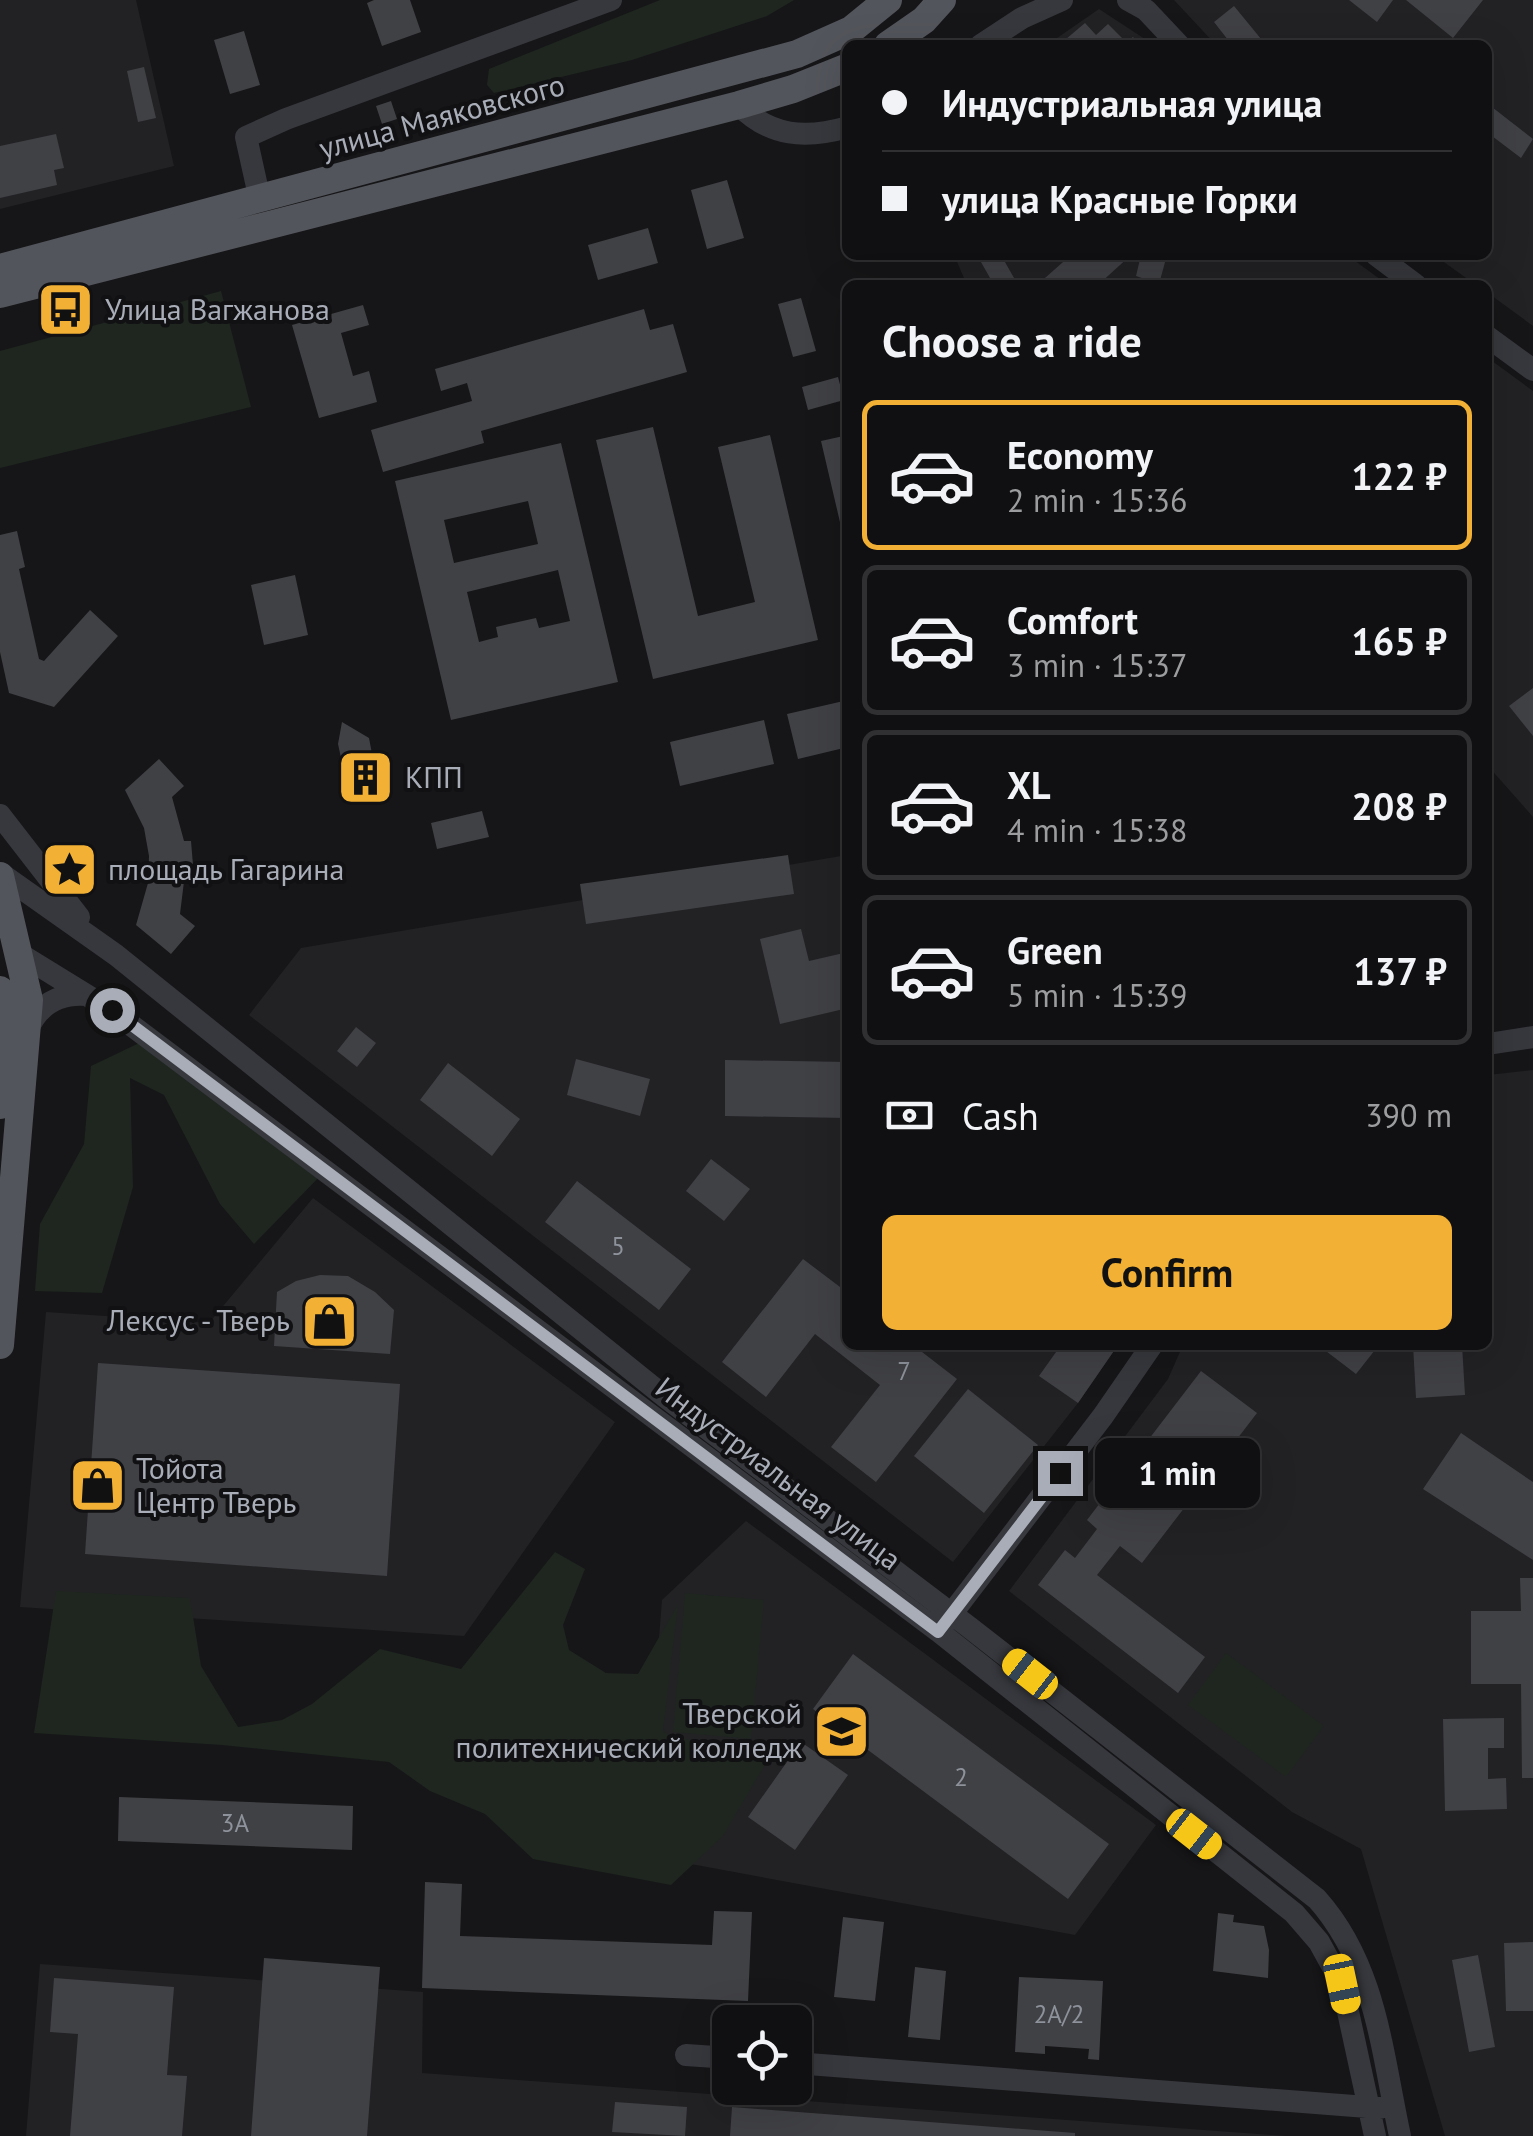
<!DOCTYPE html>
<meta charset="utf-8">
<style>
body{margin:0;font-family:"PT Sans",sans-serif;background:#1e1e20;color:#f1f3f6;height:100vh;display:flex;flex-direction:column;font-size:38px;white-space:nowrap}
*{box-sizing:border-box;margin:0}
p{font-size:32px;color:#9c9d9f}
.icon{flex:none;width:55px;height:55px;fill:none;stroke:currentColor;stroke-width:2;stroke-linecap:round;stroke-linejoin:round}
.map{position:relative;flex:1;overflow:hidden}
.panel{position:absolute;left:842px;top:280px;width:650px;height:1070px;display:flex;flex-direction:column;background:#101012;border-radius:15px;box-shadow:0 10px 40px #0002,0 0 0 2px #303032}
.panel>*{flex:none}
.hud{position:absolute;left:842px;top:40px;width:650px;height:220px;border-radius:15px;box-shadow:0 10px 40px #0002,0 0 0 2px #303032;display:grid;align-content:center;height:220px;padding:0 40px;background:#101012}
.buttons{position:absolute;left:712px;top:2005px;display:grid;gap:20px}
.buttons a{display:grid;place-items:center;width:100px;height:100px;border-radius:15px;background:#101012;box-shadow:0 10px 40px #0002,0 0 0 2px #303032;font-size:50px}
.end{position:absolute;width:45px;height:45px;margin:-22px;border:12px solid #a8adb8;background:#111;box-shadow:0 0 0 5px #111}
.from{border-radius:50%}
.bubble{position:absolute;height:70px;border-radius:15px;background:#101012;box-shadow:0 10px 40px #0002,0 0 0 2px #303032;font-size:32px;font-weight:600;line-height:70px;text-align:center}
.car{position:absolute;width:30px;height:60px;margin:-30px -15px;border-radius:12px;box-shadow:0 0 8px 2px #0007;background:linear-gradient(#f5c518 24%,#345 0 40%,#f5c518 0 76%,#345 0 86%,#f5c518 0)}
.hud b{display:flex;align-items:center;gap:35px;height:95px;font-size:38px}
.hud b+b{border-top:2px solid #303032}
.hud i{width:25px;height:25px;background:#f1f3f6}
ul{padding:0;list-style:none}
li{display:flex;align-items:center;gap:30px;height:150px;margin:0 20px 15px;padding:0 20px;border:5px solid #303032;border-radius:15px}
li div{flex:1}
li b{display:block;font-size:38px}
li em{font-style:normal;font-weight:600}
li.selected{border-color:#f2b134}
li>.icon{width:90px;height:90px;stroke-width:1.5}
h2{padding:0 40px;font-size:45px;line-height:120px}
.pay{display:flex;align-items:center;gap:25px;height:110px;padding:0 40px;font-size:38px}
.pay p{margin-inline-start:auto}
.action{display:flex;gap:20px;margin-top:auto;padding:20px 40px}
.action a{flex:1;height:115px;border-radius:15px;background:#f2b134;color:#111;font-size:40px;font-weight:600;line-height:115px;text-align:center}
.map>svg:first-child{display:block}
.built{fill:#222225}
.green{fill:#1e261f}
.building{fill:#404145;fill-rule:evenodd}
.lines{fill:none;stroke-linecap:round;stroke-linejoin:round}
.minor{stroke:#37383d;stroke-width:22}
.major{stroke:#53555c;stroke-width:28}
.route{stroke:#a8adb8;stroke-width:12}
.labels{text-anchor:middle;stroke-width:8;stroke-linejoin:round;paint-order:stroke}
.number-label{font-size:25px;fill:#8e929b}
.street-label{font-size:30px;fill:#a8adb8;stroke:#111113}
.poi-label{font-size:30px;fill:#a8adb8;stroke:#111113;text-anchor:start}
</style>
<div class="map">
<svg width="1533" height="2136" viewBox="0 0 1533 2136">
<rect width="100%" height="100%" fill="#161618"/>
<path class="built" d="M0,0H136L174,166L0,209Z
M1174,0H1533V326L1488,293V285H1476L1434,255H1488V45H1216Z
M1099,9L1154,45H1047Z
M954,255H1347L1388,285H967Z
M1488,358L1533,391V817L1488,766Z
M847,855L848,1345H1118L1078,1403L953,1562L249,1015L301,948Z
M1533,1070V2136H1445L1361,1849L1292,1812L1009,1591L1168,1379L1183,1345H1488V1075Z
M313,1198L615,1422L464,1636L20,1607L46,1312L209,1323Z
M746,1521L1156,1825L1075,1935L642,1855L662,1600Z
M40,1964L423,1992L422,2073L1287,2136H26Z"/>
<path class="green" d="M660,0H794L767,16L632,60L494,93L487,85L489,69Z
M221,291L251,407L0,468V351Z
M156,1035L325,1171L254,1244L220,1204L164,1095L130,1078L133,1187L102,1293L35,1291L40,1224L84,1144L91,1066Z
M555,1552L585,1569L563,1625L569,1650L606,1673L638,1674L678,1604L663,1731L674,1738L775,1748L723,1836L671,1885L533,1859L485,1814L430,1791L389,1762L222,1745L34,1733L56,1591L190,1598L201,1666L238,1727L282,1720L312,1704L380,1649L461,1669Z
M685,1593L764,1600L751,1739L673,1732Z
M1226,1653L1324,1726L1286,1777L1188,1705Z"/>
<path class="building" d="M374,0H410L421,32L382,46L367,3Z
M1349,0H1393L1377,22Z
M1406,0H1483L1453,38Z
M1234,6L1266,45H1232L1214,22Z
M1085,23L1096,35L1108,24L1126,42L1133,37L1140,45H1099L1094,39L1086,45H1059Z
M244,31L260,85L230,94L214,40Z
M144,67L156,118L138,122L127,71Z
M391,101L397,119L382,124L376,106Z
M1488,104L1533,139L1521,158L1488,133Z
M56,134L64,168L54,170L57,185L0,198V146Z
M727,180L744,238L707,249L691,190Z
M648,228L658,263L598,280L588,245Z
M977,255H1001L1018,285H994Z
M1071,255H1131L1098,285H1037Z
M1141,255H1167L1159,284L1136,276Z
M801,298L816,351L793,357L778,304Z
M363,305L369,325L341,333L353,376L369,371L377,402L319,418L292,325Z
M644,309L650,330L673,324L687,372L481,431L484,443L383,472L371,430L472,401L467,383L441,391L435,369Z
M838,377L844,400L808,410L802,387Z
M653,427L698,616L755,602L718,447L770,435L818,640L653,679L596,440Z
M848,435V534L843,535L821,441Z
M561,443L618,682L451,720L395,481ZM528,501L538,544L454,563L444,520ZM558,570L570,621L539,628L536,618L496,627L498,637L479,642L467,592Z
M17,531L25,567L19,569L39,659L44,661L90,610L118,636L54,707L9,693L0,652V535Z
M295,575L308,635L264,645L251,585Z
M1533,688V736L1509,706Z
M848,700V747L798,759L787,714Z
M764,720L774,764L680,786L670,742Z
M342,722L369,738L373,759L381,758L389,796L351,804L338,744Z
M159,759L184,786L172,797L184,841H191L193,865H186L180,914L195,926L171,954L136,925L148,883L149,856L144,828L125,790Z
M482,811L489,837L437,849L431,823Z
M788,855L794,894L586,924L580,884Z
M801,929L809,961L848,952V1008L780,1024L760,939Z
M356,1027L376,1043L357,1067L337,1051Z
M576,1059L650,1079L640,1116L567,1095Z
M725,1060L848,1062V1118L725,1116Z
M448,1063L520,1119L492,1156L420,1100Z
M711,1159L750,1189L724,1221L686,1191Z
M577,1181L691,1269L659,1310L545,1222Z
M803,1259L848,1293V1345H913L957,1379L876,1482L831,1447L880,1385L815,1334L766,1397L722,1362Z
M320,1275L348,1276L375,1292L394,1310L390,1354L274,1346L277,1292L296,1281Z
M1061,1345H1118L1078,1403L1039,1376Z
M1318,1345H1379L1356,1374Z
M1413,1345H1462L1465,1395L1416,1398Z
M98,1363L400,1384L387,1576L85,1554Z
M1201,1371L1257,1413L1142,1563L1120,1546L1097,1575L1205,1657L1178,1693L1038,1585L1065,1550L1075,1558L1097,1529L1087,1520Z
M968,1389L1038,1445L984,1513L914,1456Z
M1461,1433L1533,1482V1560L1423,1489Z
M1520,1578H1533V1778H1522L1521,1684H1471V1611H1521Z
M853,1654L1109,1844L1068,1899L813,1709Z
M1504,1718V1748H1488V1779L1506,1778L1507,1809L1445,1811L1443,1719Z
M801,1742L848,1775L795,1850L748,1817Z
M119,1797L353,1806L352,1850L118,1841Z
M425,1882L462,1884L460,1936L712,1945L714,1911L752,1912L748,2001L422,1988Z
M1218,1913L1234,1915L1233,1922L1264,1926L1269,1950L1268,1978L1213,1971Z
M843,1917L884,1922L875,2001L834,1997Z
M1533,1942V2011H1506L1504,1943Z
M1478,1955L1495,2047L1469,2052L1452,1960Z
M264,1958L380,1967L367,2136H251Z
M915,1967L946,1971L940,2040L908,2037Z
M1019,1977L1103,1981L1099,2060L1088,2059L1089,2049L1045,2046V2054L1015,2052Z
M54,1978L174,1987L167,2075L187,2076L182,2136H70L78,2034L50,2032Z
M615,2102L687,2107L685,2136L612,2132Z
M732,2107L1075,2133V2136H730Z"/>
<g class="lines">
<path class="minor" d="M1128,0L1146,10L1179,45
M981,45L1022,18L1062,0
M739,105C770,137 806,139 848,127
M260,200L246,137L286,119L611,0
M1376,255L1416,285
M1488,337L1533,370
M0,815L79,917
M0,873L116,955L664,1396L969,1627L1317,1899C1376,1965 1382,2053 1400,2136
M20,954L111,1010L938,1631L1294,1913L1319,1942L1342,1984L1375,2136
M27,1031C38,1005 58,993 86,995
M1488,1044L1533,1037
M943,1625L1103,1416L1152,1345
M686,2055L730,2058
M795,2063L1380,2108"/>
<path class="major" d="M888,45L924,20L942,0
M0,268L797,54L851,30L888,0
M0,294L739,105L793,89L848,67
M0,876L29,1000L0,1345
M0,990L6,1038L0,1105"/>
</g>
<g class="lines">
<path class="route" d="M112,1010L938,1632L1060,1473"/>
</g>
<defs>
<symbol id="bus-square" viewBox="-11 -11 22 22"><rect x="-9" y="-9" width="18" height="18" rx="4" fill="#f2b134" stroke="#111113"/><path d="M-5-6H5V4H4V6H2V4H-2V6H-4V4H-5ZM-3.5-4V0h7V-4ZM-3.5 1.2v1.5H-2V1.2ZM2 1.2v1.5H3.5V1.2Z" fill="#111"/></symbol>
<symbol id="building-square" viewBox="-11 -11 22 22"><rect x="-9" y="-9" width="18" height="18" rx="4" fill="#f2b134" stroke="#111113"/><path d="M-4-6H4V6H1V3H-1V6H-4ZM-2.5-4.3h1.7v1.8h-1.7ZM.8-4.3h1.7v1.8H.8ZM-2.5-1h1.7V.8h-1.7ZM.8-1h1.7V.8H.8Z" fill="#111"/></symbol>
<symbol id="sight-square" viewBox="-11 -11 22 22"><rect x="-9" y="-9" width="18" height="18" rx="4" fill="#f2b134" stroke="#111113"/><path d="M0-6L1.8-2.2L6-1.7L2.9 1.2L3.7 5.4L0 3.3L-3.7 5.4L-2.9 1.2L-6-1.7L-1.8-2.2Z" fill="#111"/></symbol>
<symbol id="shop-square" viewBox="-11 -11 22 22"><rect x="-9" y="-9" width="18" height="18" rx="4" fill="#f2b134" stroke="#111113"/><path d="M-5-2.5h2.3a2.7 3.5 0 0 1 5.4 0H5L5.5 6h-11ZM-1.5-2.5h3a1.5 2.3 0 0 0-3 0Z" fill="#111"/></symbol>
<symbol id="university-square" viewBox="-11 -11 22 22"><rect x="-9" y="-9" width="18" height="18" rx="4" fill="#f2b134" stroke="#111113"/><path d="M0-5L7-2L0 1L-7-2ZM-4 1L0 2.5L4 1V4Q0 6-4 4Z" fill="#111"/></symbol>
</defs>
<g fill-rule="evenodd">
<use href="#bus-square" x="34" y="278" width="63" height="63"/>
<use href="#building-square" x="334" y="746" width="63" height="63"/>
<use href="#sight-square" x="38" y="838" width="63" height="63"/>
<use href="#shop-square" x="298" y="1290" width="63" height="63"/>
<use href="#shop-square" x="66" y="1454" width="63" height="63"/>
<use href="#university-square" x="810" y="1700" width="63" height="63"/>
</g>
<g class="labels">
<g class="number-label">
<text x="618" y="1255">5</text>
<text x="904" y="1380">7</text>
<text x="961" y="1786">2</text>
<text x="235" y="1832">3А</text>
<text x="1059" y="2023">2А/2</text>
</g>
<g class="street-label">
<text transform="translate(442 117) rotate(-15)" y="10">улица Маяковского</text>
<text transform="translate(778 1474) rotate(37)" y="10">Индустриальная улица</text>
</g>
<g class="poi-label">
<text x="105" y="320">Улица Вагжанова</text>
<text x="405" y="788">КПП</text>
<text x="108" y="880">площадь Гагарина</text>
<text x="290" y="1331" text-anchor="end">Лексус - Тверь</text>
<text x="136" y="1479">Тойота<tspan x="136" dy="34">Центр Тверь</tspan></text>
<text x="802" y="1724" text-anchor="end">Тверской<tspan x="802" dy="34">политехнический колледж</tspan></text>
</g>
</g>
</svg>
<div class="buttons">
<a><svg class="icon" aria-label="locate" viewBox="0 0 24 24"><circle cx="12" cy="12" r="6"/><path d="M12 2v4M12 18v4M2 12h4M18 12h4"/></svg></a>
</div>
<i class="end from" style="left:112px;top:1010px"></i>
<i class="end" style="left:1060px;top:1473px"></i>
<div class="bubble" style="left:1095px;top:1438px;width:165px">1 min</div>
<i class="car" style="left:1030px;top:1674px;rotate:308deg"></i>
<i class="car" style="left:1194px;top:1834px;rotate:128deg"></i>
<i class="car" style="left:1342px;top:1984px;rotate:168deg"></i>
<div class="hud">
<b><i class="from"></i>Индустриальная улица</b>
<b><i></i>улица Красные Горки</b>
</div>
<section class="panel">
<h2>Choose a ride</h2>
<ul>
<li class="selected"><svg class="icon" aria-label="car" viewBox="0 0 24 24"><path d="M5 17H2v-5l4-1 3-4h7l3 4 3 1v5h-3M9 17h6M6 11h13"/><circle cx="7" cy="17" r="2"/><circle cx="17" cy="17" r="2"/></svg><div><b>Economy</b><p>2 min · 15:36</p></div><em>122 ₽</em></li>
<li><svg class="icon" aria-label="car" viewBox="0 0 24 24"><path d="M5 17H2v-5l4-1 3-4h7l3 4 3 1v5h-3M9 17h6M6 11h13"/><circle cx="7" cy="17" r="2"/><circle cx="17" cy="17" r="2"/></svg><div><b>Comfort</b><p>3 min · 15:37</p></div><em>165 ₽</em></li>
<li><svg class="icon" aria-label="car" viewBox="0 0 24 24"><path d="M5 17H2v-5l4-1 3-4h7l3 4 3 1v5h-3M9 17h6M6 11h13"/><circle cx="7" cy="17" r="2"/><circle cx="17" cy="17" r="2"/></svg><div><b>XL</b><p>4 min · 15:38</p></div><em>208 ₽</em></li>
<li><svg class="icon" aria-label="car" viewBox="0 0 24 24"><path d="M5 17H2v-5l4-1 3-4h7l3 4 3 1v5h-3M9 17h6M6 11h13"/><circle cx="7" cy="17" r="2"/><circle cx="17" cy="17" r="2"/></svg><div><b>Green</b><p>5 min · 15:39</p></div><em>137 ₽</em></li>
</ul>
<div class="pay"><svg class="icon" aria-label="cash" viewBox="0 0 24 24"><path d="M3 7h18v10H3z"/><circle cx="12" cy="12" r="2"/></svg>Cash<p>390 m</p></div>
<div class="action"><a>Confirm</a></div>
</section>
</div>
